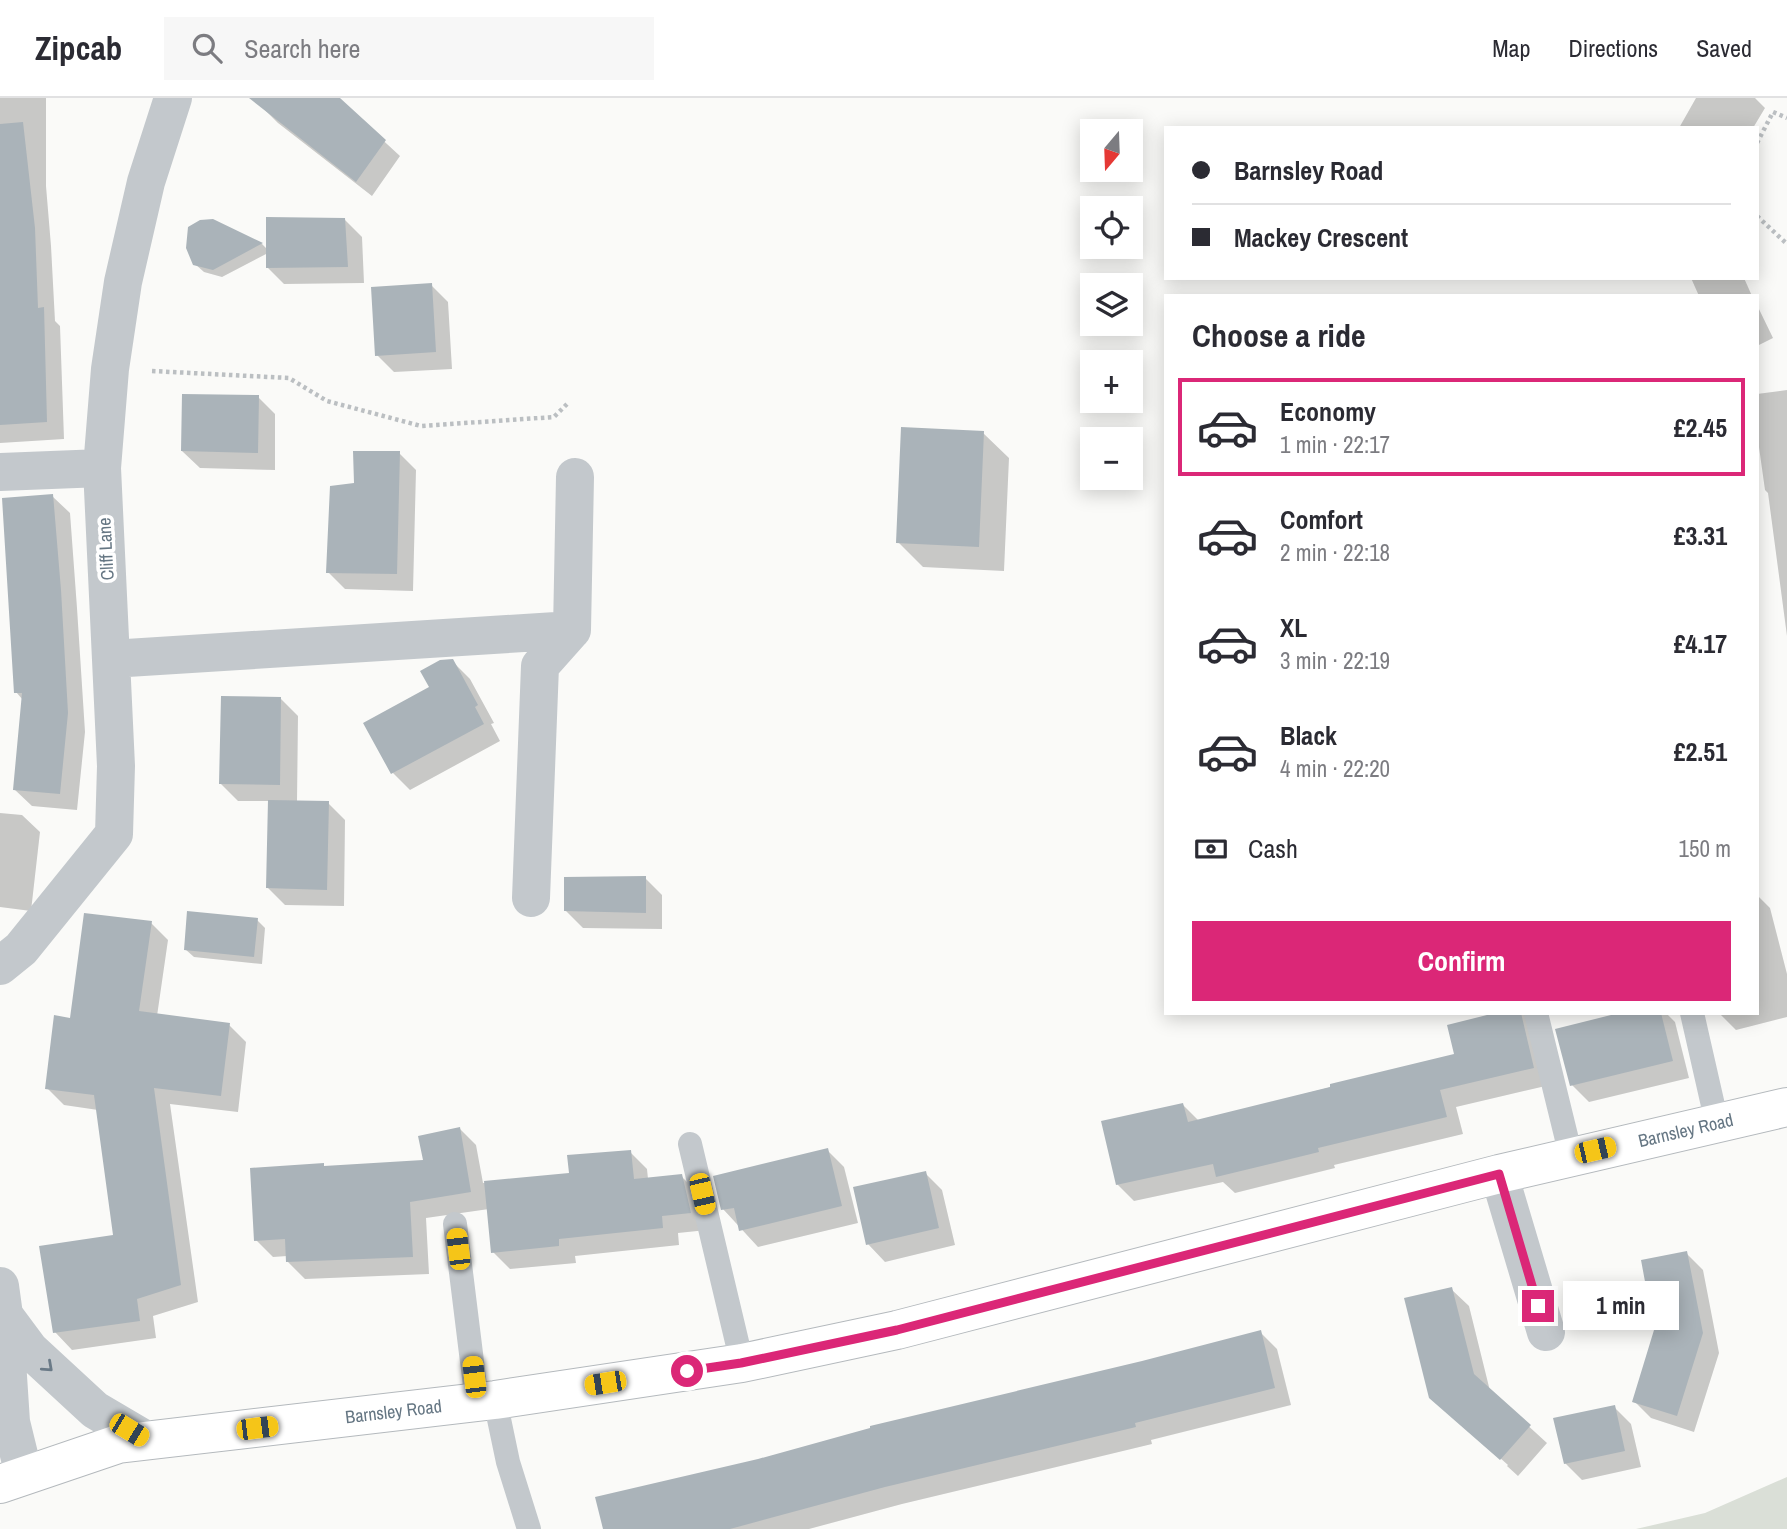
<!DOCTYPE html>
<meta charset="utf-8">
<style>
body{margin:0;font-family:"Archivo Narrow",sans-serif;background:#f7f7f7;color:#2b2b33;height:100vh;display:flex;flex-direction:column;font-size:26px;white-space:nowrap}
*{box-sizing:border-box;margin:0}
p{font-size:23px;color:#7c7c81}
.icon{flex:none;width:38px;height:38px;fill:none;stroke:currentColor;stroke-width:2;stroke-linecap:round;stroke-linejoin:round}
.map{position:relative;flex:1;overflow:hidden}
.side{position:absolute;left:1164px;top:196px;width:595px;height:721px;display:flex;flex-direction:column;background:#fff;border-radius:0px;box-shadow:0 4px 18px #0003}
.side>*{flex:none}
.hud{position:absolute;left:1164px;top:28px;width:595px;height:154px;border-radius:0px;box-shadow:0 4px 18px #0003;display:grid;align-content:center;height:154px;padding:0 28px;background:#fff}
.needle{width:46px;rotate:199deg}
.buttons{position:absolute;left:1080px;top:21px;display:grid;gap:14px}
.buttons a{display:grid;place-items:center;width:63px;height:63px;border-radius:0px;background:#fff;box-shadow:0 4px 18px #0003;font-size:35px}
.end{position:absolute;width:32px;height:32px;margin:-16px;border:9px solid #db2777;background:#fff;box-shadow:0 0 0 4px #fff}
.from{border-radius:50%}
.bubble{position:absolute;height:49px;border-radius:0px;background:#fff;box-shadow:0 4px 18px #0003;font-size:23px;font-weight:700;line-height:49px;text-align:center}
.car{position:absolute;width:21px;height:42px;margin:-21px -10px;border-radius:9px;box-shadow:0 0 5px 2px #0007;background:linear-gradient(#f5c518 24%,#345 0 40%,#f5c518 0 76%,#345 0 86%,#f5c518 0)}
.hud b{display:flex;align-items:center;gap:24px;height:66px;font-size:26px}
.hud b+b{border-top:2px solid #e1e1e2}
.hud i{width:18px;height:18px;background:#2b2b33}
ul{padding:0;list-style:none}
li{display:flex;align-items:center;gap:21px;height:98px;margin:0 14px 10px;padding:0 14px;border:4px solid transparent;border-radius:0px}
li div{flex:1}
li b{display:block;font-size:26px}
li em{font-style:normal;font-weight:700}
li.current{border-color:#db2777}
li>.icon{width:63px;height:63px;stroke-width:1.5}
h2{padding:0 28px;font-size:32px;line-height:84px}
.pay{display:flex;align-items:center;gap:18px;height:77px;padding:0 28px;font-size:26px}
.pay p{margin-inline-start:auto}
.cta{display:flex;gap:14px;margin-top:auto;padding:14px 28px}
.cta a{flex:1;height:80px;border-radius:0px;background:#db2777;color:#fff;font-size:28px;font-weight:700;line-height:80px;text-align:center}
header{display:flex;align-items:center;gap:42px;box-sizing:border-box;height:98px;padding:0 35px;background:#fff;border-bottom:2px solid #e1e1e2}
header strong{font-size:33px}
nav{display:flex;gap:38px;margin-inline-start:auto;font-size:24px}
.search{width:490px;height:63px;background:#f7f7f7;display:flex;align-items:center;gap:18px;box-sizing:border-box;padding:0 24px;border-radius:0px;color:#7c7c81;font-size:26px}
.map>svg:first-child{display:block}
.green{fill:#dadfd7}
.shadow{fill:#0003}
.building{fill:#aab3b9}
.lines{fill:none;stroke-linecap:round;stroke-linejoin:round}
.trunk-casing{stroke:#b4b9bd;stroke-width:40}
.path{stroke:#bbbfc2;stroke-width:4.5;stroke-dasharray:3.5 3.5;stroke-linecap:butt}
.service{stroke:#c3c8cc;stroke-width:24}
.minor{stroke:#c3c8cc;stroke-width:38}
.tertiary{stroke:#c3c8cc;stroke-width:38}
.trunk{stroke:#fff;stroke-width:38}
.oneway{stroke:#6a7a87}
.route{stroke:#db2777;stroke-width:9}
.labels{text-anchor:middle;stroke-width:7;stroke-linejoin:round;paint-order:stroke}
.street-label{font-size:18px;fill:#657683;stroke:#fff}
</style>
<header>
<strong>Zipcab</strong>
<div class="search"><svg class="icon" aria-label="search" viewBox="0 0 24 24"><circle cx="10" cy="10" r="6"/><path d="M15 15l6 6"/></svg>Search here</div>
<nav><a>Map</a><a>Directions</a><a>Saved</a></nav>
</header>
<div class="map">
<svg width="1787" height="1431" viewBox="0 0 1787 1431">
<rect width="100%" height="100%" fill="#fafaf8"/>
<path class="green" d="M1787,1379V1431H1636L1705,1415Z"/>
<path class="shadow" d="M0,0H46V88L51,148L55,223L60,228L64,341L0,345Z
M271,0H337L400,58L372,98L278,25L263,10Z
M1696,0H1755L1765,10L1753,30H1679Z
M345,122L362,139L364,185L284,186L267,169L268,155L222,179L204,174L195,166L212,123L262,146L268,152Z
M1691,180H1744L1752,198H1699Z
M431,187L448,204L452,271L394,274L377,257Z
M1757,207L1773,240L1757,248Z
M1787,292V538L1768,395L1765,392L1757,335V296Z
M258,299L275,316V372L200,370L182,353Z
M983,335L1009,360L1004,473L923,469L898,444Z
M399,355L416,372L413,493L345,491L328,474L356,386Z
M52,398L70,415L77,510L85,634L77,712L32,708L14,691L23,602L16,594Z
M452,563L470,581L494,625L491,626L500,643L410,692L393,675L431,590Z
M281,601L298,618L297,704L328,705L345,722L344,808L285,807L268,790L270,703H238L221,686Z
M0,715L22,717L40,734L31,813L0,809Z
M645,780L662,797V831L583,830L566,813Z
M1757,797L1770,810L1787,876V919L1736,932L1719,915H1757Z
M257,822L265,830L262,866L194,859L185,851Z
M151,825L168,842L157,918L229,927L246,944L238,1014L170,1006L198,1204L153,1218L156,1240L72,1252L55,1234L115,1139L98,1012L64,1007L47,990L71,921Z
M1502,915H1524L1536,928L1550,987L1456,1009L1463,1036L1334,1067L1335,1070L1235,1095L1223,1084L1134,1103L1117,1086L1183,1007L1199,1023L1456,957Z
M1626,915H1666L1675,924L1689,980L1589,1004L1572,987Z
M459,1030L476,1047L483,1085L571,1076L630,1054L647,1071L648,1081L681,1078L698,1095L707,1132L678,1135L679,1147L575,1158L576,1165L510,1171L493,1154L489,1111L426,1120L429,1176L305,1181L288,1164L287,1158L273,1159L256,1142L325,1069L425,1064Z
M827,1052L844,1069L858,1125L758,1149L723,1111Z
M925,1075L942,1092L955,1147L885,1164L868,1146Z
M1686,1155L1703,1172L1719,1255L1694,1334L1651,1320L1634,1303Z
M1451,1191L1469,1208L1490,1293L1547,1345L1518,1378L1507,1368L1508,1367L1445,1311Z
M1260,1234L1277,1251L1291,1307L1151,1342L1152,1346L902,1406L809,1431H605L759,1362Z
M1614,1309L1631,1326L1641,1369L1582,1382L1565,1365Z"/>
<path class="building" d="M249,0H340L386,42L356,84Z
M23,24L35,130L38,210L44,209L47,324L0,327V26Z
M266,119L345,120L348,169L266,170Z
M213,121L263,145L213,172L193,167L186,150L188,129L200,122Z
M432,185L436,254L375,258L371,189Z
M182,296L259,297L258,355L181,353Z
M901,329L984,333L979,449L896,445Z
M353,353H400L397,476L326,475L330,388L354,385Z
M53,396L61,492L68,615L60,696L13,692L22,595H14L2,400Z
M453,561L478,607L475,609L484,626L391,676L363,625L429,589L420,573L440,562Z
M221,598L281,599L280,687L219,686Z
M268,702L329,703L327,792L266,790Z
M646,778V815L564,813V779Z
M187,813L258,820L254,859L184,852Z
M84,815L152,823L139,913L230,925L221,998L154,990L181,1187L137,1201L140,1223L53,1235L39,1148L113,1137L94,997L45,991L54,917L70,920Z
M1495,915H1521L1534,970L1440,992L1447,1019L1318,1050L1319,1054L1216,1079L1213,1066L1116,1087L1101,1023L1183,1005L1188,1024L1330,989V986L1454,956L1447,927Z
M1619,915H1661L1673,963L1570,988L1555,931Z
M460,1029L471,1094L410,1104L413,1159L286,1164L285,1141L254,1143L250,1070L324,1065V1068L423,1062L418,1038Z
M828,1050L842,1108L739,1133L734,1110L721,1112L713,1078Z
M631,1052L634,1081L682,1076L691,1115L662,1118L663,1130L559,1141V1148L491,1155L484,1083L569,1075L567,1057Z
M926,1073L939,1130L866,1147L853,1089Z
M1687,1153L1703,1235L1677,1318L1632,1304L1654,1232L1641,1162Z
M1452,1189L1474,1276L1531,1327L1500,1362L1429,1300L1404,1200Z
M1261,1232L1275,1290L1135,1325L1136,1329L885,1389L730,1431H603L595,1399L758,1361L870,1330V1328L1142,1263Z
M1615,1307L1625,1353L1564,1366L1553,1320Z"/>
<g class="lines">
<defs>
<g id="trunk">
<path id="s1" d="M0,1386L118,1346L495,1302L742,1265L897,1232L1499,1076L1787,1009"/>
</g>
</defs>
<use href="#trunk" class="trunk-casing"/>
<path class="path" d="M1757,45L1773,14L1787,20
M1757,118L1787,146
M152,273L289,280L327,303L421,328L554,319L569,304"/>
<path class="service" d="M1536,915L1571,1058
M1692,915L1717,1025
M690,1046L742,1265
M455,1126L477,1304
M495,1302L508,1364L529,1431"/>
<path class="minor" d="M0,374L102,370
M111,561L572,532L575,379
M531,800L540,568L572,532
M0,868L21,851L114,736L116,668L102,370L110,271L123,184L146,84L173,0
M1499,1076L1546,1234"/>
<path class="tertiary" d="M0,1188L4,1217L11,1324L24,1377
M0,1223L4,1217L30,1252L95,1312L146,1342"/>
<use href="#trunk" class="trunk"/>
</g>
<defs><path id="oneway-chevron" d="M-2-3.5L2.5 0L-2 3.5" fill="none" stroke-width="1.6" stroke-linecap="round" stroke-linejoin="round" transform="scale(1.75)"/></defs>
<use class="oneway" href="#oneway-chevron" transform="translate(48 1269) rotate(42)"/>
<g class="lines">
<path class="route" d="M687,1273L741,1265L897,1232L1499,1076L1538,1208"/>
</g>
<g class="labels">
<g class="street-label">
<text transform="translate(106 451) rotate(-93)" y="6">Cliff Lane</text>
<text dy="6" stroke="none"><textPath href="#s1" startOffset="1726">Barnsley Road</textPath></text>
<text dy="6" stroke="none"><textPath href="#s1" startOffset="402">Barnsley Road</textPath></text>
</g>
</g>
</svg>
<div class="buttons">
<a><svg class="needle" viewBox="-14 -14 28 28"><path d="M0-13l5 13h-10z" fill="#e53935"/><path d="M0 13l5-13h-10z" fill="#7c7c81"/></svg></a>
<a><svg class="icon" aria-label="locate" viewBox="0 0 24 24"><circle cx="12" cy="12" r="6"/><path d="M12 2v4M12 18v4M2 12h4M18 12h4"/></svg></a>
<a><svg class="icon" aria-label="layers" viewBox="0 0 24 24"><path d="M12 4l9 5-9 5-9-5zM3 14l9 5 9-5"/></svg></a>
<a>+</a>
<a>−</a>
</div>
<i class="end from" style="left:687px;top:1273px"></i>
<i class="end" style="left:1538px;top:1208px"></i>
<div class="bubble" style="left:1563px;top:1183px;width:116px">1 min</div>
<i class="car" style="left:1595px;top:1052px;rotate:77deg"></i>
<i class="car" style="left:702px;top:1096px;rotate:167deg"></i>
<i class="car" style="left:458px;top:1151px;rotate:353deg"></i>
<i class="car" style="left:474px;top:1279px;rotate:353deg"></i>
<i class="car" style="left:605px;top:1285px;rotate:261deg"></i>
<i class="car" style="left:257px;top:1330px;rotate:83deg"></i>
<i class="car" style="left:129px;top:1332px;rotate:121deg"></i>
<div class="hud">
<b><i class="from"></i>Barnsley Road</b>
<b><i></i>Mackey Crescent</b>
</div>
<section class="side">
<h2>Choose a ride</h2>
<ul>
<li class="current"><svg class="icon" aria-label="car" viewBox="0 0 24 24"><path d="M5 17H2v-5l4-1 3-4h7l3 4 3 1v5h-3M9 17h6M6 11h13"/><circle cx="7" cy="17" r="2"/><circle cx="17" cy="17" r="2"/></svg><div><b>Economy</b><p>1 min · 22:17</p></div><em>£2.45</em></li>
<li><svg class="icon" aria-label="car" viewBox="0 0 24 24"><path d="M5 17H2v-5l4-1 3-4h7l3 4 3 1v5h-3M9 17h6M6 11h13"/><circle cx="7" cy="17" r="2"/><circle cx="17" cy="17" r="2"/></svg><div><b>Comfort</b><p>2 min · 22:18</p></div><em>£3.31</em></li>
<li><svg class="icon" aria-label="car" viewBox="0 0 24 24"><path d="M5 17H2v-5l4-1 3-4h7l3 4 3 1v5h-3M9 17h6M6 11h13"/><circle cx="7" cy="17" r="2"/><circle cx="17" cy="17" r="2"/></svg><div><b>XL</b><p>3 min · 22:19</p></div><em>£4.17</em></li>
<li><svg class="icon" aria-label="car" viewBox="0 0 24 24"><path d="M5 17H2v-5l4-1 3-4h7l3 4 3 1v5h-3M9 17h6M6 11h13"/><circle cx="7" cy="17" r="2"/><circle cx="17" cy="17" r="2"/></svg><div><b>Black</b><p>4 min · 22:20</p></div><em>£2.51</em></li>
</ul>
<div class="pay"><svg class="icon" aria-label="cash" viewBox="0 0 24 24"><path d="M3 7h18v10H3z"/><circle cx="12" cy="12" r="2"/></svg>Cash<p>150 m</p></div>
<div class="cta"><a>Confirm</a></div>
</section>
</div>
